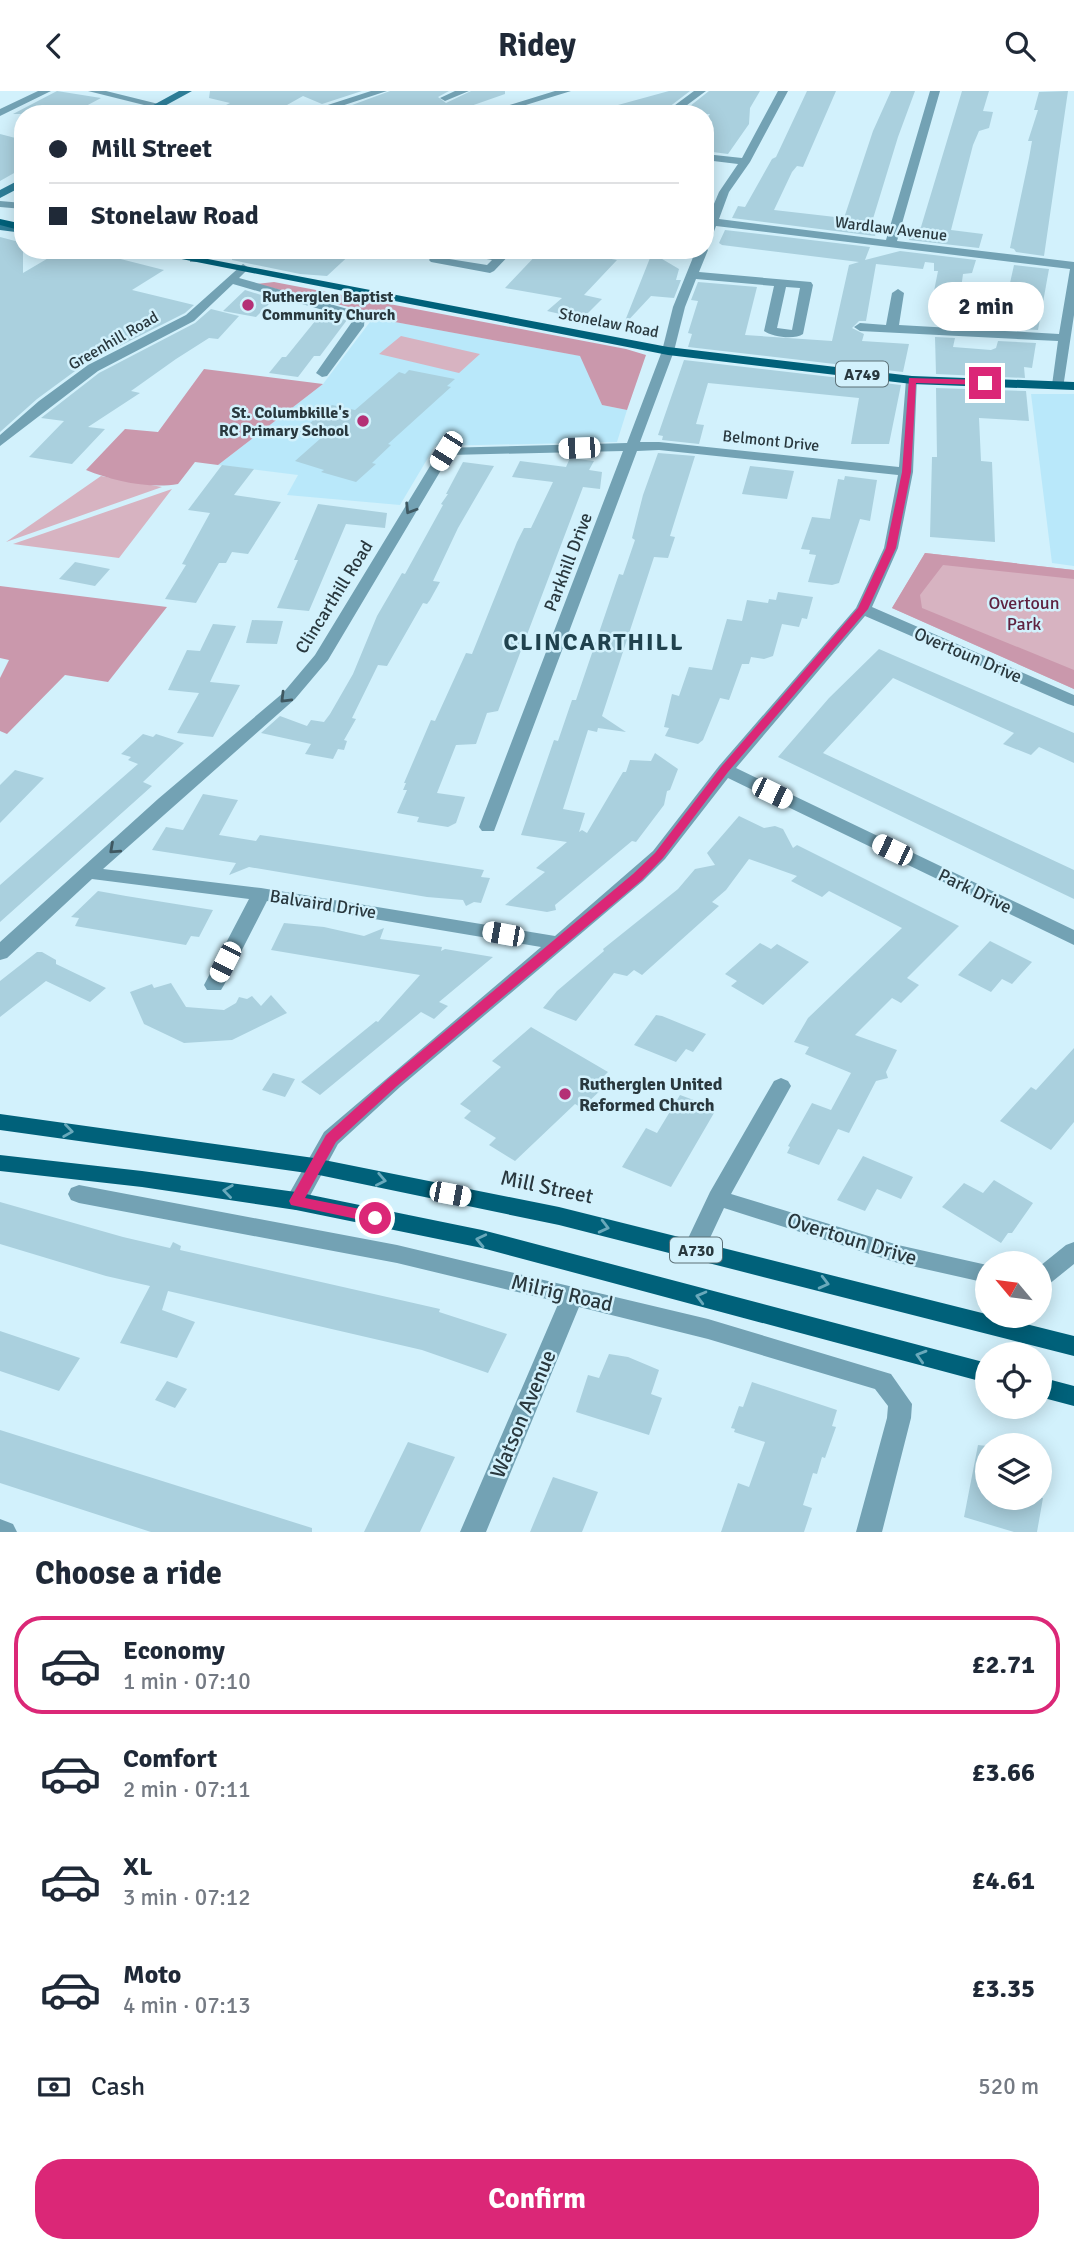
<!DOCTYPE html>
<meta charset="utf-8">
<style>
body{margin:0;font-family:Signika,sans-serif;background:#f6f6f7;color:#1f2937;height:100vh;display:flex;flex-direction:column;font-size:26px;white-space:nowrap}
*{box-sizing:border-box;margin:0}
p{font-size:23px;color:#747a83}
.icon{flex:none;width:38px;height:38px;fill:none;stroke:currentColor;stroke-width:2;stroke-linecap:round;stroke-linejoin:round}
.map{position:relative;height:1441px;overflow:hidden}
.sheet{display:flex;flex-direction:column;background:#fff;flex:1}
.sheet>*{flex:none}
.top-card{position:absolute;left:14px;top:14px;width:700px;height:154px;border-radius:28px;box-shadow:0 4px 18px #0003;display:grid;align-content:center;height:154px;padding:0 35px;background:#fff}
.needle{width:46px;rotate:299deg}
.fabs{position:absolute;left:975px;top:1160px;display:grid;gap:14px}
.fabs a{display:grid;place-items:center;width:77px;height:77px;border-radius:50%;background:#fff;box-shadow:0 4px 18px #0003;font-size:35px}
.end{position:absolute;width:32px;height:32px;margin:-16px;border:9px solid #db2777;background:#fff;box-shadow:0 0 0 4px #fff}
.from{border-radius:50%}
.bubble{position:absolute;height:49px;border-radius:24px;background:#fff;box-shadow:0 4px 18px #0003;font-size:23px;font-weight:700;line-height:49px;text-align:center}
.car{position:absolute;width:21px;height:42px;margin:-21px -10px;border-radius:9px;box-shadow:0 0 5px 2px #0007;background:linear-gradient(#fff 24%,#345 0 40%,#fff 0 76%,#345 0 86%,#fff 0)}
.top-card b{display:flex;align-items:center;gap:24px;height:66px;font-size:26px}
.top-card b+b{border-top:2px solid #e0e1e3}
.top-card i{width:18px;height:18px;background:#1f2937}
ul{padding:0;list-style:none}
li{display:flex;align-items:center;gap:21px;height:98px;margin:0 14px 10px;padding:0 21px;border:4px solid transparent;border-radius:28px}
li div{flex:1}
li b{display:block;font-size:26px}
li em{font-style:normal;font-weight:700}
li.active{border-color:#db2777}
li>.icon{width:63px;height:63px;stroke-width:1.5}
h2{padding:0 35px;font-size:32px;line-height:84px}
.pay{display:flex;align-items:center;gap:18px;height:77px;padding:0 35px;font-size:26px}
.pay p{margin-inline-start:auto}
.action{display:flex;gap:14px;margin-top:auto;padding:14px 35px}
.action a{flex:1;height:80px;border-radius:28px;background:#db2777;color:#fff;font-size:28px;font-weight:700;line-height:80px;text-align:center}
header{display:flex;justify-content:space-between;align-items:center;height:91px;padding:0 35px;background:#fff;font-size:32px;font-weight:700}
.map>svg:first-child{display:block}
.built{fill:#b9e8fa}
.green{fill:#d7b3c1}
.forest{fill:#ca98ac}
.building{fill:#aad0de}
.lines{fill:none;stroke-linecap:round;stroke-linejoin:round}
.street{fill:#73a2b4;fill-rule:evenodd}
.secondary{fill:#2e7e98;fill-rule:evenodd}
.primary{fill:#00617a;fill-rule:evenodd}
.oneway{stroke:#3f5861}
.oneway2{stroke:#69a9bb}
.route{fill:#db2777}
.poi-dot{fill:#b43076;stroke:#d2f1fc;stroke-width:2.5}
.labels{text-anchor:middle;stroke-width:5;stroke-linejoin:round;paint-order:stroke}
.far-street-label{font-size:16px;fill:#29383e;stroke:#d2f1fc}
.far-poi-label{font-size:16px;font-weight:bold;fill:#29383e;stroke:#d2f1fc;text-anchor:start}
.shield{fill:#d2f1fc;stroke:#5c7077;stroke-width:2}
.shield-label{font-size:16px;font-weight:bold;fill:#29383e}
.street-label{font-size:18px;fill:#29383e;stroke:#d2f1fc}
.park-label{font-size:18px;fill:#5f2240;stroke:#d2f1fc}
.poi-label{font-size:18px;font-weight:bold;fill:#29383e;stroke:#d2f1fc;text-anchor:start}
.near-street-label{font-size:21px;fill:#29383e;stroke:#d2f1fc}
.district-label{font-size:24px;font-weight:bold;letter-spacing:2px;fill:#20424e;stroke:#d2f1fc}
</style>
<header><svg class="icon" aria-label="back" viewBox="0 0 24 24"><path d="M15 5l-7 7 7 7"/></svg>Ridey<svg class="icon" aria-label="search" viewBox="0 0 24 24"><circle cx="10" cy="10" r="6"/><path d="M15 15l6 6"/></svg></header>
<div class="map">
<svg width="1074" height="1441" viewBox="0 0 1074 1441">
<rect width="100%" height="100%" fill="#d2f1fc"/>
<path class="built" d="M373,227L581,265L602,314L627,319L617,351L435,355L400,414L287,404L298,384L218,374L323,293Z
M1031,303H1074V475L1052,472Z"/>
<path class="green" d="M401,245L480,263L459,282L379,263Z
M101,385L162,396L6,451Z
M172,398L119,467L13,453Z
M925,462L1074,479V598L892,517Z"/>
<path class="forest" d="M274,191L626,258L646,264L627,319L602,314L580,265L373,227L361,219L256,193Z
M204,278L323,293L218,374L195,371L178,393C149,398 113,390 86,379L125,338L158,341Z
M925,462L1074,479V488L943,474L920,504L922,517L1074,579V598L892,517Z
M0,495L167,516L108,591L65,584L7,643L0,640V587L9,569L0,567Z"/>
<path class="building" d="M57,0L101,7L71,23H13Z
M210,0H362L322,13L303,5L271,23H252L222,16L230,12L209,7Z
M390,0H449L438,6L446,12L471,0H505V3L448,23H342L336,20Z
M669,0H690L660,23H607V17Z
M709,0H760L750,17L749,33L728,63L705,60V50L713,36H709L712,30L706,29L710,23H680Z
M807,0H836L803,76L797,75L792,81L774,119L844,127L873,40L891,0H915L898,46L872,131L879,134L875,145L732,127L738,115L745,116L772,68L776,66Z
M962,0H989L983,20L993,21L989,37L979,40L973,54L951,139L983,143L979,157L909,149L913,137L921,136Z
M1068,0L1044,165L1016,161L1014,158L1010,157L1029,67L1032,50H1028L1038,19H1034L1039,1Z
M0,43L23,49V77L0,90Z
M725,139L870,156L865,169L900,160L976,169L972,182L963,183L956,235L935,233L934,200L938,180H934V172L925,171L923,178L876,173L866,230H859L852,237L864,243L862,250L909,253L903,281L688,256L692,243L688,242L698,210L691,209L698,191L757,196L745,244L832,250L849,174L859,171L722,154L719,152Z
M0,146L23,152V182L62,159H85L164,179L132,199L194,214L185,222L86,272L37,308L0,341Z
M233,159H355L327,185L300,183L232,169Z
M541,159H562L617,169L584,204L602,208L582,228L547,220L562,207L505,197Z
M652,162L679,178L676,189H681L674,207L651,205L623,235Z
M1014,174L1049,178L1038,239L1000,237Z
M245,199L274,208L256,226L223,220Z
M211,218L239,225L218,248L209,247L176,268L131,300L140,302L88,336L105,338L72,373L29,366L64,330L41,327L99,282L195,232Z
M320,224L347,229L320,265H314L298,286L269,282L282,266H286Z
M935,246L955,247L953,256L991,259L996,257L998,250L1036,252L1032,277L1024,276L1025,287L936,283Z
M684,269L901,294L889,353H851L859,307L708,292L696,333L704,334L699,353L662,349L663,345L658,344Z
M409,279L455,288L447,295L451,296L388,353L391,354L372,372L376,373L356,391L321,381L324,379L295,370L321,347L299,341L332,314L355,319L399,281L405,283Z
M936,297L1026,300L1029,330L979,327L981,370L992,371L995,451L930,446L932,366H937Z
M658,362L695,365L670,445L675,446L668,467L654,466L602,625L626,641L598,637L597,641L588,639L563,718L585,722L579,741L582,739L587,742L623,681H626L630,669L651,670L655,662L678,678L670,699L667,700L664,714L636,751L632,750L555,814L556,819L547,821L505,814L545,781L536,777L567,751L521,744L554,649L558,650L572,609H576L619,483L623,484L635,449L632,447L643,404Z
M570,367L594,370L589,379L602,381L600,398L583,396L498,620L487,622L476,653L456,654L437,702L465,706L456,732L448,736L417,731L419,726L397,722L407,699H403L406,692H404L431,629L435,630L466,562L472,563L517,451L524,437H531L553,391L512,386L520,370L566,376Z
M463,371L494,375L458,437L433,490L440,491L430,509L427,513L423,512L387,575L378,574L352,627L356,628L344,649L347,650L344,659L338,658L333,668L305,663L311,653L261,642L280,625L307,635L311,629L324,631L330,623L353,583L377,525L402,482L405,483L443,414L441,413L448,403H446Z
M222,374L254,378L234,404L281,411L248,463L232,461L226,472H219L196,512L165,508L186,474L182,473L210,422L188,419Z
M750,375L794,380L787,408L742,403Z
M845,385L877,389L870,430L860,428L839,492L832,494L808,491L816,464L809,463L810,459L801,458L812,426L830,428L838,388L844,389Z
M318,413L387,422L385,437L346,433L309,520L277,517L298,469H294Z
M75,471L110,478L95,495L59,488Z
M778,501L813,506L807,528L802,527L799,536L782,533L773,565L764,568L751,566L749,573H742L729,609L720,607L703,649L698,653L665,645L669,637L664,636L672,603L679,605L689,576L712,579L727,528L742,530L747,509L768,512L769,508L776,509Z
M252,529L283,530L277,553L246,552Z
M213,533L236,535L210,591L240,594L213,646L177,642L199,602L168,599L187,559L200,560Z
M879,558L1074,642V672L1039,656L1031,664L1003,653L1014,642L893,587L823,662L1074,779V808L778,666L829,607Z
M143,643L153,646L156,643L184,652L143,691L152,695L0,831V794L138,673L128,669L131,666L121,663Z
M15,679L44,687L0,732V694Z
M203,703L238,709L219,744L256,750L260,744L327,754L484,779L481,786L490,787L481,812L474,811L466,815L463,809L427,806L249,776L229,784L236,772L152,759L166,736L183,739Z
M739,725L764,737L775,735L783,738L793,757L797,754L959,835L907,887L919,894L901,912L892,907L855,944L897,959L886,981L888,987L876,990L849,1042L838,1038L819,1074L787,1062L790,1056L788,1055L812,1012L831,1019L851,982L805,963L809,956L794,951L808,927L902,837L829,800L822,806L791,790L797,785L749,768L726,799L712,811L719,815L642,884L634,879L627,885L614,882L576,930L543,917L557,900L604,860L603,858L678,798L695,778L715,774L707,762Z
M98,800L126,805L213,819L199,846L191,845L186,854L75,835L79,827L71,826Z
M284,832L324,836L364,845L384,837L380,848L442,856L441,860L445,858L493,866L439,911L448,915L434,928L421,921L320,1004L301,991L376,930L378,931L420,884L271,859Z
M990,850L1032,871L1012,893L1002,888L991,901L958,884Z
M760,852L771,858L777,853L809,871L763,914L731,895L737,890L725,883Z
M37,861H42L56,869V873L106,897L90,911L46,890L0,926V890Z
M171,892L186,916L224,919L236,912L239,906L247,908L252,905L261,915L271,904L287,922L232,949L184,952L144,933L130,901L152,893L154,897Z
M656,924L662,925L706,943L693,961L686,958L676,971L634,954Z
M531,936L608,981L599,990L606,994L582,1017L575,1013L515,1070L489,1054L496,1047L464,1027L471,1020L460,1013L501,976L492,970Z
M1074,957V1031L1051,1059L1000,1030L1031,996L1036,999Z
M273,982L295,988L285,1006L262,999Z
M680,1004L710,1015L714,1022L671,1096L622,1076L646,1037L657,1042Z
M863,1065L913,1086L901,1108L877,1098L865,1120L837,1109Z
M994,1089L1033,1112L1012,1142H1008L1001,1152L942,1116L964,1092L983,1102Z
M0,1111L123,1146L170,1157L173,1151L181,1155L180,1159L440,1218L439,1221L507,1243L488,1282L422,1259L168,1200L162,1219L195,1231L177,1267L120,1252L150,1195L106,1185L0,1153Z
M0,1240L80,1267L59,1300L0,1280Z
M609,1263L628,1266L659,1279L651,1303L662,1307L649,1344L576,1321L588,1284L599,1287Z
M167,1290L187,1298L175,1317L155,1309Z
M752,1291L837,1319L832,1335L836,1336L825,1367L822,1366L817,1383L813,1382L803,1414L812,1417L804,1441H721L738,1392L749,1396L765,1351L734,1341L735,1338L731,1337L739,1315L743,1316Z
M0,1339L312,1437V1441H151L0,1392Z
M408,1351L455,1366L420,1441H364Z
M978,1354L987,1355V1407H1043L1037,1441H1014L964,1426Z
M553,1386L598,1401L582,1441H530Z"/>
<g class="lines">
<path class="street" d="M38,0H51L0,25V18Z
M88,0H106L199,23H180Z
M371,0H387L317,23H300Z
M455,0H469L445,10L440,7Z
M555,0H571L497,23H480Z
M694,0H706L675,23H663Z
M778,0H788L750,71L729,101L719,128L886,149L930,0H940L897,150L1074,171V224L1063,297H1053L1052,294L1058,250L860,240L854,236L860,232L886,234L892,202L898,198L904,202L899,234L1059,243L1070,178L716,135L711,149L705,152V127H708L719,101L738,73L705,69V63L742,67Z
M0,110L23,112V118L0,116Z
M705,156L708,159L699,181L811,191L813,194L803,243C795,249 772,246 764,240L774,195L696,188L685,216L674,260L640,351H659L899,376L906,289L907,286H917L913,381L898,457L872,516L1074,604V615L1068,613L865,525L736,677L1074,839V854L728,687L665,768L643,790L400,996L338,1053L304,1116L296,1119L288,1116L285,1110L324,1041L541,856L267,810L224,894L221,899H207L204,894L249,808L92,788L7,867L0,869V851L158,708L283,602L315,564L441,357L627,352L662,260L673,216L696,159H705ZM786,196L800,197L792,239L777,237ZM659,359L898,384L884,457L856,517L719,675L653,760L555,845L261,797L103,778L295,608L328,569L450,364L623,360L479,736L482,740H494L637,360Z
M199,159H212L198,171H190V167Z
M437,159H475L498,163L501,159H514L494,180L490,182L431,171L429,169ZM449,160L454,162L492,169L487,174L443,167Z
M243,173L249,177L239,187L365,223L364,235L327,285L322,286L316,282L354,228L233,193L194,230L98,280L0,355V344L39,310L88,274L186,224Z
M781,987L788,990L791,995L731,1103L898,1154L987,1174V1192L898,1172L724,1117L702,1164L694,1167L686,1164L683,1158L710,1101L774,990Z
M79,1094L397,1154L708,1228L891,1283L912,1313L911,1327L882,1441H856L887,1327L888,1315L875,1298L708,1248L579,1216L486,1441H460L559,1211L397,1172L79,1112L71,1109L68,1103L71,1097Z
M1074,1151V1173L1048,1194L1040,1196V1175L1066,1154Z
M0,1428L13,1433L17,1441H0Z"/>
<path class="secondary" d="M179,0H192L150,23H137Z
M23,87V95L0,107V99Z
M0,133L23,136V142L0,139Z"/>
<path class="primary" d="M0,128L23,133V140L0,134Z
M136,159H161L668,256L912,285L1074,291V299L912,293L668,264Z
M0,1023L314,1067L559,1116L1074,1245V1265L559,1134L314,1083L0,1039Z
M0,1064L142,1080L296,1101L482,1139L987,1272V1292L482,1157L296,1119L142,1096L0,1080Z
M1040,1286L1074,1295V1315L1040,1306Z"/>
</g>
<defs><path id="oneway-chevron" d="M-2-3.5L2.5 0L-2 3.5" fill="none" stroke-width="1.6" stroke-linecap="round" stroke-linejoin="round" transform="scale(1.75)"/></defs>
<g class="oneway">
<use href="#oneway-chevron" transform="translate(410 418) rotate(122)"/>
<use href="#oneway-chevron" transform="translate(285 607) rotate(135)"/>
<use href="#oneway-chevron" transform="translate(114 758) rotate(138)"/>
</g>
<g class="oneway2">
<use href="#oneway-chevron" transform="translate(68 1040) rotate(8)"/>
<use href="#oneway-chevron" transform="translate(381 1089) rotate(11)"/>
<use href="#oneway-chevron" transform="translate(228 1100) rotate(-172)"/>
<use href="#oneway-chevron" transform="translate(604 1136) rotate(14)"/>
<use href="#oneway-chevron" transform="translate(481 1149) rotate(-167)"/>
<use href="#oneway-chevron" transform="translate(824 1192) rotate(14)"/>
<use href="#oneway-chevron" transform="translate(701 1206) rotate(-165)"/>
<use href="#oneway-chevron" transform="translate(921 1265) rotate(-164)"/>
</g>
<path class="route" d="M909,287L985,289L989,292L985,294L916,292L911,381L896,457L868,518L728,681L663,767L642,789L397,995L336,1051L305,1107L375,1121L380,1123V1131L375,1132L291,1114L289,1110L326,1044L388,988L633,783L655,762L721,676L858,517L886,457L902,381Z"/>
<g class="poi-dot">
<circle cx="248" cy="214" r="7"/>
<circle cx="363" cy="330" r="7"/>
<circle cx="565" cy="1003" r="7"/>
</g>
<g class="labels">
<g class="far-street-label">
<text transform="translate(891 137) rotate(7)" y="6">Wardlaw Avenue</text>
<text transform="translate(609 231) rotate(11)" y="6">Stonelaw Road</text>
<text transform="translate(113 249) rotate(-30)" y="6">Greenhill Road</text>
<text transform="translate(771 349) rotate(6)" y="6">Belmont Drive</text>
</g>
<g class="far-poi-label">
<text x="262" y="211">Rutherglen Baptist<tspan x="262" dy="18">Community Church</tspan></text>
<text x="349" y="327" text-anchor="end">St. Columbkille's<tspan x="349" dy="18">RC Primary School</tspan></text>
</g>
<g class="shield">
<rect x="836" y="270.5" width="52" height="25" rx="5"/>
<rect x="670" y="1146.5" width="52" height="25" rx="5"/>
</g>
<g class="shield-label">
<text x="862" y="289">A749</text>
<text x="696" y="1165">A730</text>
</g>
<g class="street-label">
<text transform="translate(568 471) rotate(-69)" y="6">Parkhill Drive</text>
<text transform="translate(334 506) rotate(-58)" y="6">Clincarthill Road</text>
<text transform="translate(968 564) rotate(23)" y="6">Overtoun Drive</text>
<text transform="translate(975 800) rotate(26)" y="6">Park Drive</text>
<text transform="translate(323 813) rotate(9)" y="6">Balvaird Drive</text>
</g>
<g class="park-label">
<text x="1024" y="518">Overtoun<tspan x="1024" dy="21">Park</tspan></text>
</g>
<g class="poi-label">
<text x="579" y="999">Rutherglen United<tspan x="579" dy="21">Reformed Church</tspan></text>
</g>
<g class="near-street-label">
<text transform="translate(547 1096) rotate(12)" y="7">Mill Street</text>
<text transform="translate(852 1148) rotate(17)" y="7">Overtoun Drive</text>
<text transform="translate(562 1202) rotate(13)" y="7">Milrig Road</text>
<text transform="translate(523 1323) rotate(-67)" y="7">Watson Avenue</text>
</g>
<g class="district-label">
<text x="594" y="559">CLINCARTHILL</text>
</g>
</g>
</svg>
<div class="fabs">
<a><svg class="needle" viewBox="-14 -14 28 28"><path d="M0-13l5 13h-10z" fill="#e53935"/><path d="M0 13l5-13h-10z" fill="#747a83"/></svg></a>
<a><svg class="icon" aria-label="locate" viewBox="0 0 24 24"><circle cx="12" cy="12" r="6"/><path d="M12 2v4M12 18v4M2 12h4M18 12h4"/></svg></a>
<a><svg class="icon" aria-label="layers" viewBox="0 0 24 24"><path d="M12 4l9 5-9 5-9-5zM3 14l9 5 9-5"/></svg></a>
</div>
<i class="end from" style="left:375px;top:1127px"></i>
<i class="end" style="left:985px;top:292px"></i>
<div class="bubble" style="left:928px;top:191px;width:116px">2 min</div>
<i class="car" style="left:579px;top:357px;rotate:268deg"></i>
<i class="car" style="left:446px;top:360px;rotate:212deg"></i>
<i class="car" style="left:772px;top:702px;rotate:116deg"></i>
<i class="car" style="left:892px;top:759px;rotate:296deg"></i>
<i class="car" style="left:503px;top:843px;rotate:280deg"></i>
<i class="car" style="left:225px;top:871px;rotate:207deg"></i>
<i class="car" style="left:450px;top:1103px;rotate:101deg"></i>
<div class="top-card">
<b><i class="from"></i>Mill Street</b>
<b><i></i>Stonelaw Road</b>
</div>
</div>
<section class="sheet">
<h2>Choose a ride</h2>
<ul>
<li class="active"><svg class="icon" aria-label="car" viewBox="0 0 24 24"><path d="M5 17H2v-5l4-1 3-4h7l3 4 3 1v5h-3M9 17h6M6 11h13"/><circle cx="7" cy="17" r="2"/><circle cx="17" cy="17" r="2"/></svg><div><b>Economy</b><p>1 min · 07:10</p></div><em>£2.71</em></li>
<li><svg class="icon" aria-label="car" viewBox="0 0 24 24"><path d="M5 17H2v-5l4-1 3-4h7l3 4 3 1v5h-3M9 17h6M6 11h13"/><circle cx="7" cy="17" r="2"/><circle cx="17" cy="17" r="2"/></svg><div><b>Comfort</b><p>2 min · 07:11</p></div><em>£3.66</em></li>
<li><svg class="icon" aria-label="car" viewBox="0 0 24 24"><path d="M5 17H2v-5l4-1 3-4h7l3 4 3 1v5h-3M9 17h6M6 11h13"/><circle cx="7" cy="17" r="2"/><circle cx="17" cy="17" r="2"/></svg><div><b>XL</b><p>3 min · 07:12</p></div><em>£4.61</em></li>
<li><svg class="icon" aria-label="car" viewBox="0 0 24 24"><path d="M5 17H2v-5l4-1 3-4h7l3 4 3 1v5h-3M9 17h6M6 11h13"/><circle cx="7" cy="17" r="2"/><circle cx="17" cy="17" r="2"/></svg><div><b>Moto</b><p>4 min · 07:13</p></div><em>£3.35</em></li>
</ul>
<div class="pay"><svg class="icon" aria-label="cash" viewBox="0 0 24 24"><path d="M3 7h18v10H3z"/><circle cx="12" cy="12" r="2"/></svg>Cash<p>520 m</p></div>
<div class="action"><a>Confirm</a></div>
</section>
